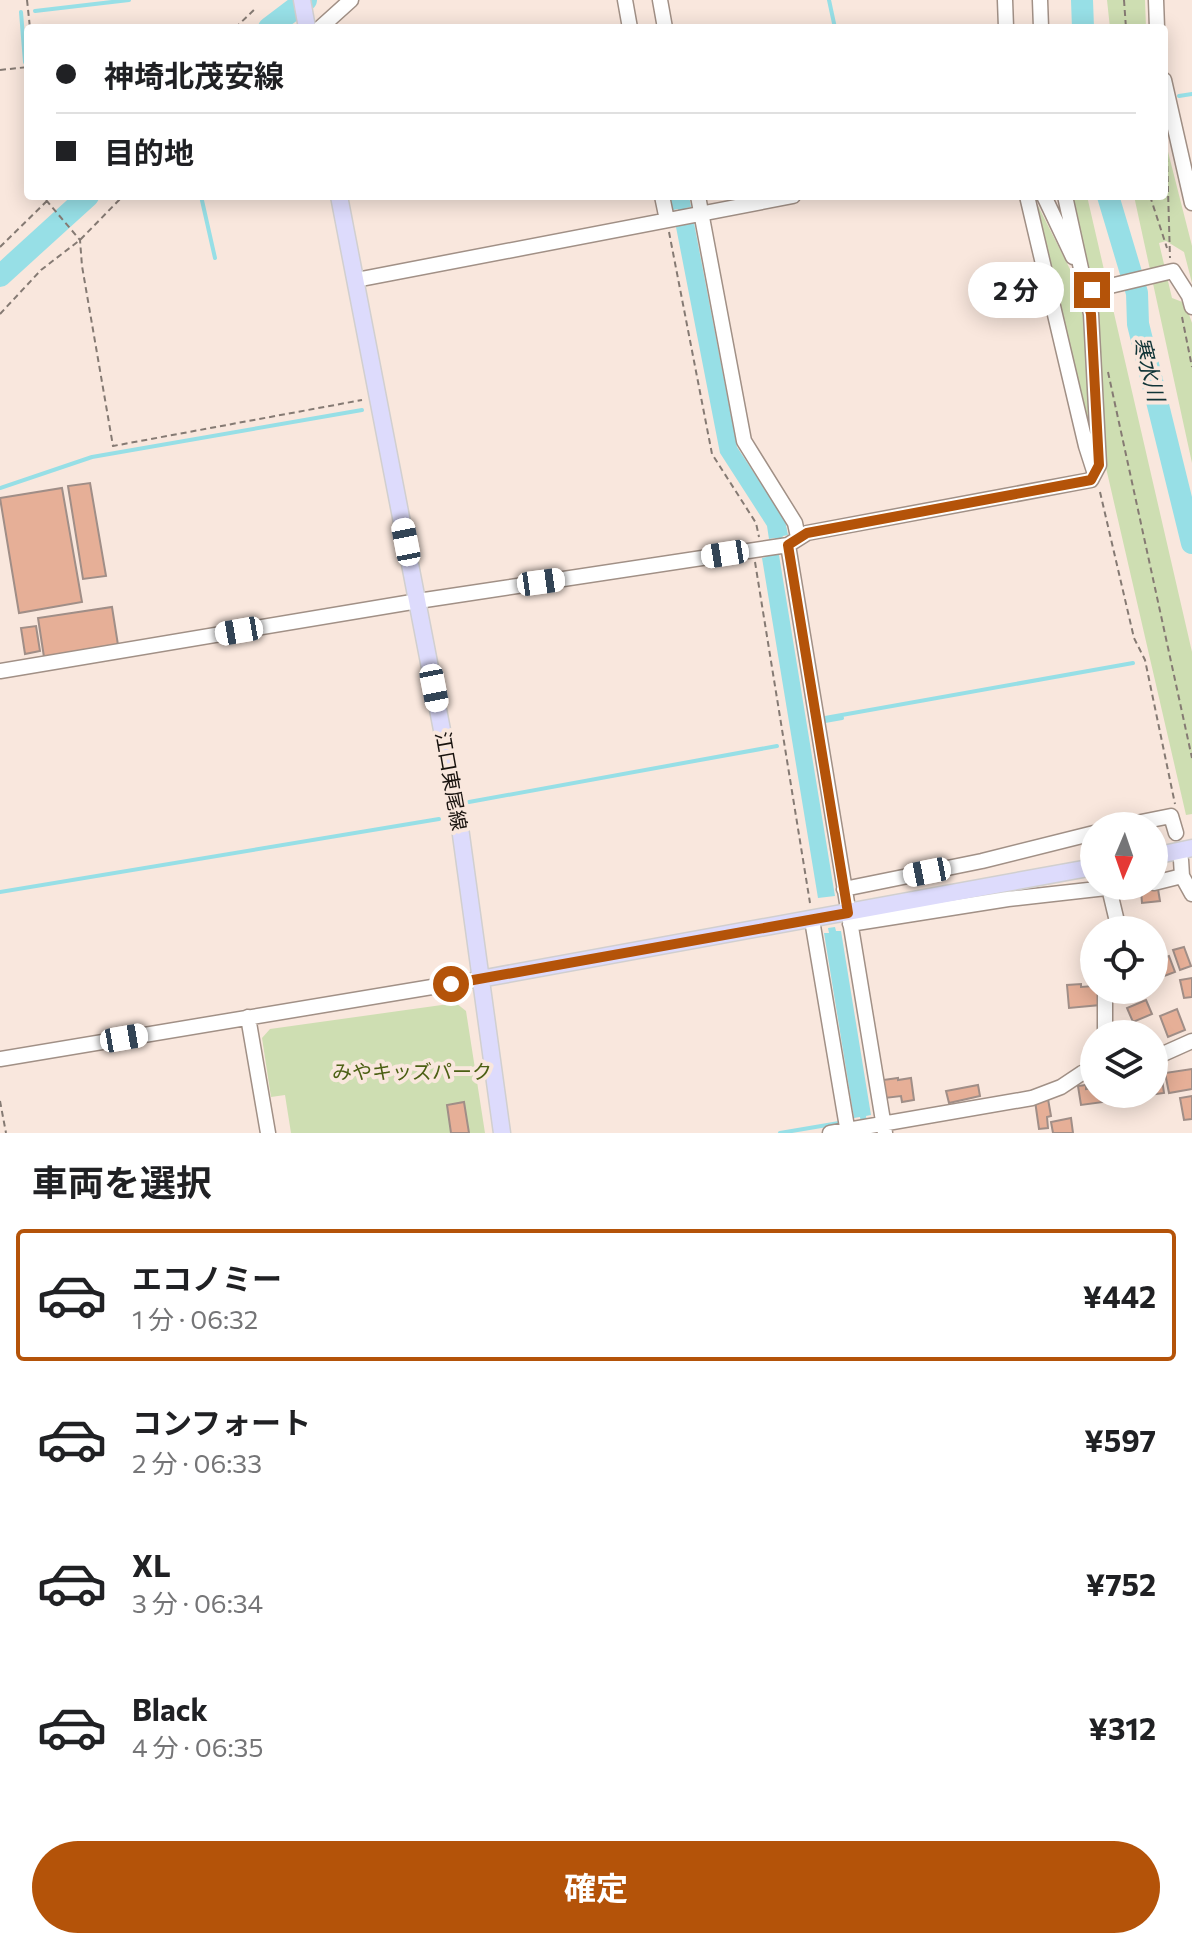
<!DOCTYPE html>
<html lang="ja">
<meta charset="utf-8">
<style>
body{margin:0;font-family:Commissioner,"Noto Sans JP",sans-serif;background:#f6f6f6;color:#202124;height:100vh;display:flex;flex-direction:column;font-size:30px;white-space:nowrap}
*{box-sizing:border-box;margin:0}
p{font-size:26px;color:#757577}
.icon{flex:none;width:44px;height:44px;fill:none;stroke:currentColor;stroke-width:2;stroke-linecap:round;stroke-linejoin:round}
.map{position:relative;height:1133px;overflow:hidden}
.side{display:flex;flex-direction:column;background:#fff;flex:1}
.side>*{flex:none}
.hud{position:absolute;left:24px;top:24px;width:1144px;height:176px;border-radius:8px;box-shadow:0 4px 20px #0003;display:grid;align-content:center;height:176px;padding:0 32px;background:#fff}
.needle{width:52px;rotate:182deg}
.fabs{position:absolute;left:1080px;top:812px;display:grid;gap:16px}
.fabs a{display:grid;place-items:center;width:88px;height:88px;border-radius:50%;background:#fff;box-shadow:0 4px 20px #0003;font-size:40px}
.end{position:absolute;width:36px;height:36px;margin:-18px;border:10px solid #b45309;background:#fff;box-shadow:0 0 0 4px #fff}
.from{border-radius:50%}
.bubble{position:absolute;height:56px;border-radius:28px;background:#fff;box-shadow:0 4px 20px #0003;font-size:26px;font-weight:700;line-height:56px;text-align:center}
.car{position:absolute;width:24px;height:48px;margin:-24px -12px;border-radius:10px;box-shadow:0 0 6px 2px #0007;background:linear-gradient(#fff 24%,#345 0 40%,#fff 0 76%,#345 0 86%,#fff 0)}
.hud b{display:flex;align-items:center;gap:28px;height:76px;font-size:30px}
.hud b+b{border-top:2px solid #e0e0e0}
.hud i{width:20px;height:20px;background:#202124}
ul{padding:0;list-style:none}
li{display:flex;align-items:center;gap:24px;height:132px;margin:0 16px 12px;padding:0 16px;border:4px solid transparent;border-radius:8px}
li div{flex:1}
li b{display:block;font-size:30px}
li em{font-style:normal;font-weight:700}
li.on{border-color:#b45309}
li>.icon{width:72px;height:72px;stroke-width:1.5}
h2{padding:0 32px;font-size:36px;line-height:96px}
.primary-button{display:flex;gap:16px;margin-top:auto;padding:16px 32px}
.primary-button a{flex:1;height:92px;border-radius:48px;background:#b45309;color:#fff;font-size:32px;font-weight:700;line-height:92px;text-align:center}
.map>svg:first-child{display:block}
.green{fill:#cedeb2}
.water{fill:#97dfe6}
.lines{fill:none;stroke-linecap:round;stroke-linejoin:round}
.stream{stroke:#97dfe6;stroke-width:4}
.river{stroke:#97dfe6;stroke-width:22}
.building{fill:#e6af97;stroke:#a08e87;stroke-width:2}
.minor-casing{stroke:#a19086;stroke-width:17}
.major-casing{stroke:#d1cfcf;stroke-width:19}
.path{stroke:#857a73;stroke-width:2;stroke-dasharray:6 4;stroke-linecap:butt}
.minor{stroke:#fff;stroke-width:14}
.major{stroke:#dddbfc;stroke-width:16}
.route{stroke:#b45309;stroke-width:10}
.labels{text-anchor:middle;stroke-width:8;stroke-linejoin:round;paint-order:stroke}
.street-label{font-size:20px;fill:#17110d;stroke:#f9e7dd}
.park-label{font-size:20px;fill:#4b5f13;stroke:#f9e7dd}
.water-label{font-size:22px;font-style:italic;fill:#103437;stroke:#f9e7dd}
</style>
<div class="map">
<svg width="1192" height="1133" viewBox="0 0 1192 1133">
<rect width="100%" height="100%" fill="#f9e7dd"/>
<path class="green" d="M1107,0H1145L1146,28H1110Z
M1164,136L1192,246V283L1184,252L1166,241L1159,243L1172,298L1185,303L1192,323V463L1134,196H1164Z
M1033,196L1076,281L1083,314L1090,431Z
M1071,196H1087L1192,652V814L1186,815L1101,446Z
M456,1003L466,1011L485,1133H291L285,1095L271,1097L262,1038L270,1029Z"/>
<path class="water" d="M670,196H689L691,207L686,208L689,224L694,223L737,447L785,520L788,535L783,536L774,553V555H779L835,896L818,898L762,558L766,557L775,538L769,539L767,526L720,453L676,227L682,225L678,209L673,210Z
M835,927L836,931H841L871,1115L866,1116L869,1133H862L860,1117L854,1118L824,933H829L828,928Z"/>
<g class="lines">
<path class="stream" d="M829,0L835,28
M35,11L129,0
M21,12L25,62
M1179,96L1192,94
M201,196L215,258
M0,488L92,457L362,410
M825,718L1133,663
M825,721L842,718
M469,802L777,746
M0,892L439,819
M780,1133L839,1123"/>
<path class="river" d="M1082,0L1083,28
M269,28L306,0
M1108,196L1137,293L1138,324L1192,543
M0,276L88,196"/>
</g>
<path class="building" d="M90,483L106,576L83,579L68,486Z
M62,488L82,602L19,613L0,498Z
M112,607L118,645L44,657L38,618Z
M36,626L40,651L25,654L21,628Z
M1158,889L1160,901L1142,903L1141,891Z
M1184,947L1191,966L1180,970L1173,950Z
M1169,956L1175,972L1156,979L1154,961Z
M1192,978V997L1184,998L1180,980Z
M1081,984V987L1094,986V990H1099L1100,1005L1069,1008L1067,985Z
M1146,1000L1152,1014L1133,1022L1127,1008Z
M1177,1009L1185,1030L1168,1037L1160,1016Z
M1192,1069V1089L1169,1093L1165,1073Z
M1161,1072L1164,1093L1149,1095L1154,1094V1073Z
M898,1078V1080L911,1078L914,1100L902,1102L901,1096L885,1098L883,1080Z
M978,1085L980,1096L949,1103L946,1091Z
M1086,1085V1089L1094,1088V1094H1110L1111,1101L1081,1105L1078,1086Z
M1192,1096V1119L1184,1120L1180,1098Z
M1048,1099L1051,1116L1047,1117L1048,1128L1039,1129L1035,1101Z
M464,1102L469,1133H451L447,1105Z
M1071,1118L1073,1133H1053L1051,1122Z"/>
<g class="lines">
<defs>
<path id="minor" d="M625,0L630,28
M660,0L665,28
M1005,0L1006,28
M1040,0L1041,28
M1156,0L1157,28
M320,28L351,0
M1164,80L1192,203
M662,196L667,220
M698,196L744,441L795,523L798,537
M1027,196L1086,446L1094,471
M1044,196L1073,257
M356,280L793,196
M1085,292L1173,271L1189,296L1192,307
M788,545L885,1133
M0,671L418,601L788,545L807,533L1091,480L1099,465L1091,314L1065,196
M1121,826L1171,816L1176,833
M1181,860L1182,876L1192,894
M1154,883L1182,876
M1109,888L1119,930
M844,889L982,861L1094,833
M812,920L848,1133
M850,924L1008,899L1124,886
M1105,990V1034
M248,1017L268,1133
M1154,1058L1192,1041
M0,1059L480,979
M830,1133L1032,1098L1061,1087L1082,1073L1094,1069"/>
<path id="major" d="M302,0L307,28
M339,196L458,813L502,1133
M1154,856L1192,848
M480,979L1094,867"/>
</defs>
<use href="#minor" class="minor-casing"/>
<use href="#major" class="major-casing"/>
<path class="path" d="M27,0L30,28
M1124,0L1126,28
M235,28L255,9
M0,70L28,67
M1167,156L1170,258
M1150,196L1167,248
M46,200L80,240L82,266L113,446L362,400
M669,232L712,454L756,523L759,537
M0,247L52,196
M0,314L41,270L80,240L123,196
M1182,317L1192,367
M1108,372L1192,758
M1100,492L1134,638L1145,660L1175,804
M755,562L810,903
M0,1101L6,1133"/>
<use href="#minor" class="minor"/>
<use href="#major" class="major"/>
</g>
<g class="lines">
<path class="route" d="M451,984L848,913L788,545L807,533L1091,480L1099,465L1091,314L1085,292L1092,290"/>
</g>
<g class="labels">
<g class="street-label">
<text transform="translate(451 781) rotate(80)" y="7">江口東尾線</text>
</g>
<g class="park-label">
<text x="412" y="1079">みやキッズパーク</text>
</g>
<g class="water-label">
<text transform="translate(1149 369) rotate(76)" y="8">寒水川</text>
</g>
</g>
</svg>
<div class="fabs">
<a><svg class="needle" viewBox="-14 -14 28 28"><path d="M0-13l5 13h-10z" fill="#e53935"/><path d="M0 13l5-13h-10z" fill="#757577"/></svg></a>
<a><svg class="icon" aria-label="locate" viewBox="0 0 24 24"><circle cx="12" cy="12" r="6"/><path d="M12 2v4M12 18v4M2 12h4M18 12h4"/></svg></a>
<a><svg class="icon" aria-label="layers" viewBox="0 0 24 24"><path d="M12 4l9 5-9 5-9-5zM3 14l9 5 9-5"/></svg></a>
</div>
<i class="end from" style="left:451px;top:984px"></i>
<i class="end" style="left:1092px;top:290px"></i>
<div class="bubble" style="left:968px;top:262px;width:96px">2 分</div>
<i class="car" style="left:406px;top:542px;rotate:349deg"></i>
<i class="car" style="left:725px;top:554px;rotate:261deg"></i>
<i class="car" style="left:541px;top:582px;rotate:82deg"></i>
<i class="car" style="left:239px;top:631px;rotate:260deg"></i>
<i class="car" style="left:434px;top:688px;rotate:169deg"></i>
<i class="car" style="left:927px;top:872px;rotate:259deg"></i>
<i class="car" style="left:124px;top:1038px;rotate:80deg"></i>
<div class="hud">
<b><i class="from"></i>神埼北茂安線</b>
<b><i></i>目的地</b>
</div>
</div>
<section class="side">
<h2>車両を選択</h2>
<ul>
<li class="on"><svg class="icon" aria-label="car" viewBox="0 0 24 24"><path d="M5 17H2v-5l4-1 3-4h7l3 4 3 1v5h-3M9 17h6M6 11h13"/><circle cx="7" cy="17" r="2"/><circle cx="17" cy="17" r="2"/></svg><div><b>エコノミー</b><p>1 分 · 06:32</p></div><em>¥442</em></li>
<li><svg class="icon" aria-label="car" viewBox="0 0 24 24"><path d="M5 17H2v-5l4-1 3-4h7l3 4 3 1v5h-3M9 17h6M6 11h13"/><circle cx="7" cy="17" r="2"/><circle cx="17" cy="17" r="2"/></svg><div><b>コンフォート</b><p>2 分 · 06:33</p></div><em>¥597</em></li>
<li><svg class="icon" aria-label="car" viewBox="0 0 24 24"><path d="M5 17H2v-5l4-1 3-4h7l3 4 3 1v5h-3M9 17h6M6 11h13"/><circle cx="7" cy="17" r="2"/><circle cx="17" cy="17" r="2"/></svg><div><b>XL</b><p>3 分 · 06:34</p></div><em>¥752</em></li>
<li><svg class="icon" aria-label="car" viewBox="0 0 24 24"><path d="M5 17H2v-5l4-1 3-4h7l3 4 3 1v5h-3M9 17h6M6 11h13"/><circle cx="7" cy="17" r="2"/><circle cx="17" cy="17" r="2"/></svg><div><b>Black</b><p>4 分 · 06:35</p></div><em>¥312</em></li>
</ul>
<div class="primary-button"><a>確定</a></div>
</section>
